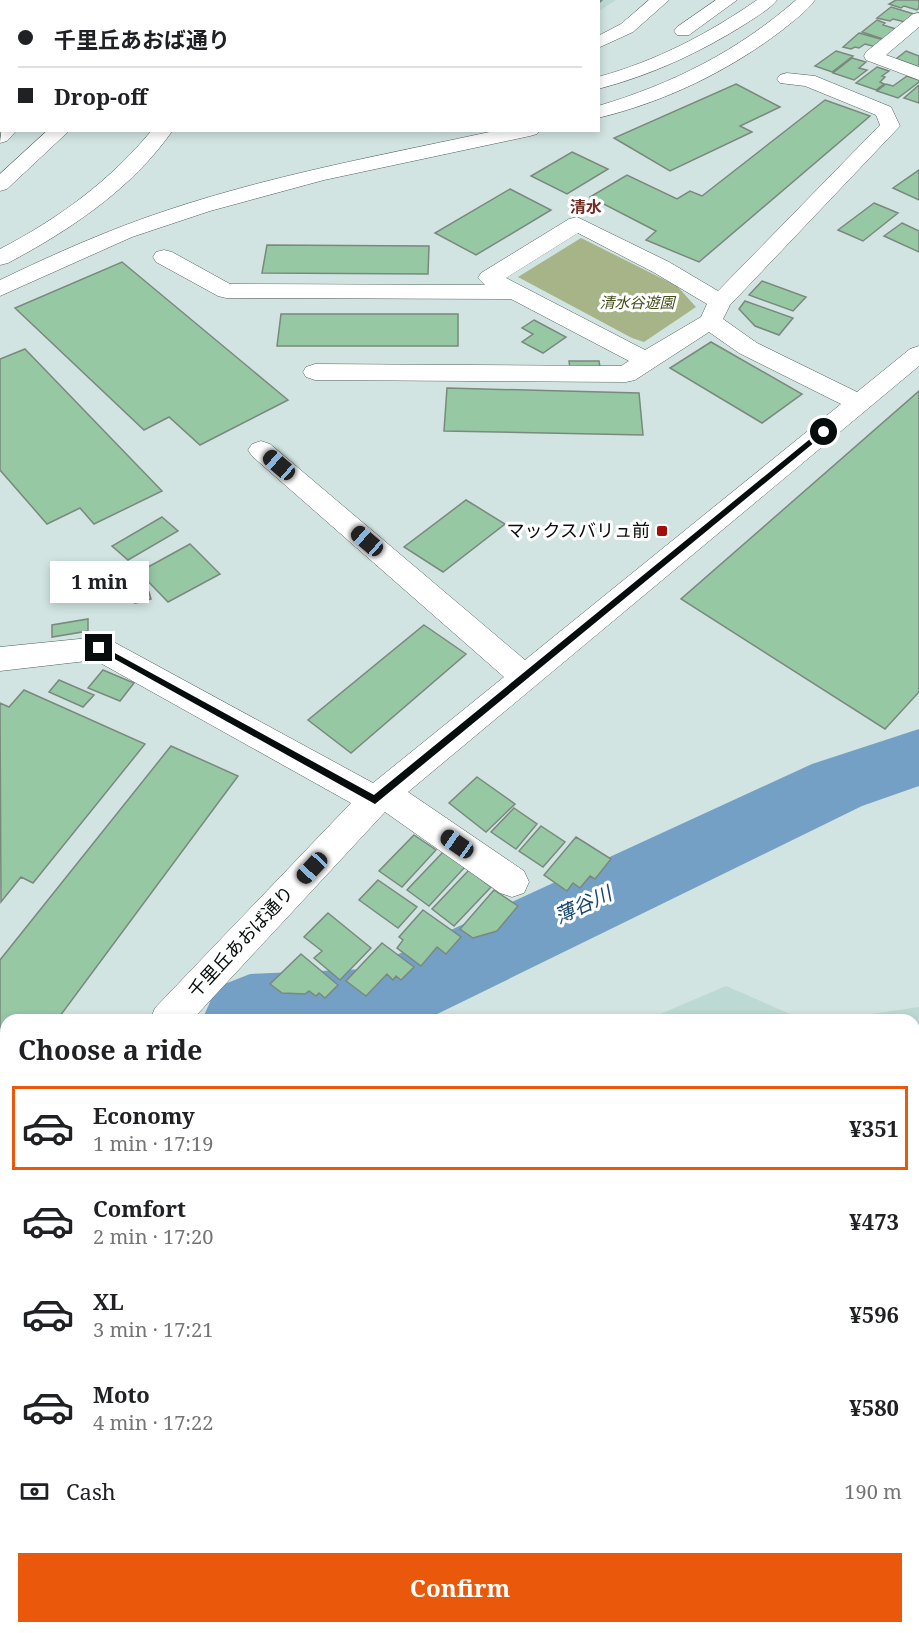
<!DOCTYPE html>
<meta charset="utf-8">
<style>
body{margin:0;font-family:"Noto Serif","Noto Sans JP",serif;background:#f2f2f2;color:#202124;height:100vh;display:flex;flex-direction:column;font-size:22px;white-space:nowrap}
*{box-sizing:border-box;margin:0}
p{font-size:20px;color:#757577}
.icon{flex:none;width:33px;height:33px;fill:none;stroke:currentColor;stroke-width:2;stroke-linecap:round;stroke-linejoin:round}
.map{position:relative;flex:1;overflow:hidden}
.sheet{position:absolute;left:0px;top:1014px;width:920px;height:620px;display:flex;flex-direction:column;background:#fff;border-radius:18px 18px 0 0;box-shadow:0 3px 9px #0003}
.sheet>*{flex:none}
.hud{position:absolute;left:0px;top:0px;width:600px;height:132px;box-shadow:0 3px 9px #0003;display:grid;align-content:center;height:132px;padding:0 18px;background:#fff}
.end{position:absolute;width:27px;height:27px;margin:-14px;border:8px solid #070d0c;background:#fff;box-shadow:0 0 0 3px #fff}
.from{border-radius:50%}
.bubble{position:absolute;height:42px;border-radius:0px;background:#fff;box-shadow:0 3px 9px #0003;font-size:20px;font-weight:700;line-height:42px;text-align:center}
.car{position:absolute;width:18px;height:36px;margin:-18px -9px;border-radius:8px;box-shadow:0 0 4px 2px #0007;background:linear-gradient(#222 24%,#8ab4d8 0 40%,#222 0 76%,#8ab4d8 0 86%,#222 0)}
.hud b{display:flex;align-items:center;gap:21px;height:57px;font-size:22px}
.hud b+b{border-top:2px solid #e0e0e0}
.hud i{width:15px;height:15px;background:#202124}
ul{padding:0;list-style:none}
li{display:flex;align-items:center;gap:18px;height:84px;margin:0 12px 9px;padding:0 6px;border:3px solid transparent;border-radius:0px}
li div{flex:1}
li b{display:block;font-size:22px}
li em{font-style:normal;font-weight:700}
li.current{border-color:#ea580c}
li>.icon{width:54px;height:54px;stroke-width:1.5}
h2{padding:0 18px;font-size:27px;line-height:72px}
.pay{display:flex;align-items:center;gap:15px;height:66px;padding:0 18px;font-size:22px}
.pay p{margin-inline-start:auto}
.button{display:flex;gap:12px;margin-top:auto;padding:12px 18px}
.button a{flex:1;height:69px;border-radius:0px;background:#ea580c;color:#fff;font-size:24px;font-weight:700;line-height:69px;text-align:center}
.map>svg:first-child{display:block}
.built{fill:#bdd9d4}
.green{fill:#a6b488}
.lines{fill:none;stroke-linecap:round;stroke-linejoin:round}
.river{fill:#75a0c6;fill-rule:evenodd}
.building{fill:#96c8a4;stroke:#7b887e;stroke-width:1.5}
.minor-casing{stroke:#51615e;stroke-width:1}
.highway-casing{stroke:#51615e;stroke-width:1}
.minor{fill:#fff;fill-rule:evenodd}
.highway{fill:#fff;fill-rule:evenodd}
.route{fill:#070d0c}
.poi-dot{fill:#a40d08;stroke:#fff;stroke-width:2}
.labels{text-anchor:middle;stroke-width:6;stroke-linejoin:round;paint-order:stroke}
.far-park-label{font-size:15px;font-style:italic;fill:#414f16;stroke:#fff}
.far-neighbourhood-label{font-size:16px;font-weight:bold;fill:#712c24;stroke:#fff}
.poi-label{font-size:18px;fill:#070d0c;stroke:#fff;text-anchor:end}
.street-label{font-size:18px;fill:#070d0c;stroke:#fff}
.water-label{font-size:20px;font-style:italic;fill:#18496f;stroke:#fff}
</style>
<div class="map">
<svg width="919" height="1633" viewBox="0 0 919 1633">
<rect width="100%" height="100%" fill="#d1e4e1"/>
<path class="built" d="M374,0H616L599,11L598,2Z
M726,986L804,1020H646Z
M919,1007V1071L914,1086V1020H831Z
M914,1374L919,1387V1633H0V1504L6,1495V1628H914Z"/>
<path class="green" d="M581,238L677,286L696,307L644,342L632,338L518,277Z"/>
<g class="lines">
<path class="river" d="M919,729V786L862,806L425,1020H202L214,993L222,985L250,974L366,969L812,764Z
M6,1252V1351L0,1353V1255Z"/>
</g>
<path class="building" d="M519,0H602L598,4V2Z
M896,0H919V8L917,10L904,6L901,8L889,4Z
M891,7L914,14L905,22L893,19L890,21L877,18Z
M877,20L885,23L883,25L896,29L883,39L862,32Z
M859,33L884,40L876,47L865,44L859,48L855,47L851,49L843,47Z
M836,51L853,56L832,72L815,66Z
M906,51L919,56V67L896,59Z
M852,58L866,62L859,68L867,70L854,80L833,73Z
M877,67L889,71L882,76L885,77L880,82L884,84L876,90L856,83Z
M907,76L919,80V82L898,98L877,91L886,84L893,86Z
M736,84L780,107L740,126L752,132L670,171L614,138Z
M919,85V103L904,98Z
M825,100L870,116L699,262L646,240L656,231L590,197L627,175L677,199L690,191L702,196Z
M572,152L608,169L567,194L531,176Z
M919,170V200L893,188Z
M510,189L551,210L476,255L435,233Z
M874,203L898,213L863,241L838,230Z
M902,223L919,231V252L884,236Z
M267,245L429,246L428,274L262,273Z
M122,262L288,400L200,445L169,417L144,430L15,308Z
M762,281L806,297L793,311L749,295Z
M745,301L793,318L779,335L755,326L739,309Z
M281,314H458V346H277Z
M534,320L566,337L543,353L522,342L533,334L522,328Z
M711,342L802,394L762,423L670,368Z
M25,349L162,491L94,524L80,508L47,524L0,470V359Z
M569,361H599L600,367L570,368Z
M447,388L639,393L643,435L444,431Z
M919,391V692L885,729L681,599Z
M466,500L505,524L443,572L404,547Z
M162,517L178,531L128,560L112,546Z
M190,544L220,574L168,602L139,572Z
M149,592L151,599L135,603L132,596Z
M88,619V631L52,637V625Z
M424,625L466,654L351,753L308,720Z
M103,670L134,683L120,701L88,688Z
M59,680L94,695L83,707L49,692Z
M24,690L145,744L33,883L21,877L1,902L0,703L9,707Z
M171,746L238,776L57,1020H6V1089L0,1093V960Z
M477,777L515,804L486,832L449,803Z
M514,808L537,824L516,849L491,832Z
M541,826L565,842L543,867L519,851Z
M414,835L436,850L402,887L379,871Z
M576,837L611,859L595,879L590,876L580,888L573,883L567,891L544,875Z
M443,852L465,867L429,906L407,890Z
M469,870L491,887L454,926L432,909Z
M378,880L417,907L398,928L359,900Z
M494,890L518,906L497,931L473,938L460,929Z
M423,910L461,937L446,954L437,947L421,966L397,948L403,940L399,937Z
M328,913L371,948L340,980L314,958L322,951L304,937Z
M382,943L414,967L401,980L396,976L393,980L387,974L366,996L346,981Z
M301,954L338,985L325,998L319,993L316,996L309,991L305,994L282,993L270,984Z
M914,1580L919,1583V1633H67L70,1628H914Z"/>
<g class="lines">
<defs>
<path id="minor" d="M919,13V27L886,55L919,67V80L866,60L864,56L866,52L913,14Z
M787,73L815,76L891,107L900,126L730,305L723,319L757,343L857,392L910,349L919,346V366L408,792L524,871L529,882L524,893L512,897L500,893L385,812L192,1020H150L155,1008L351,803L95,660L0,671V647L99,637L110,640L373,783L504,677L252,456L248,450L252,444L261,441L270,444L525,660L841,404L739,353L709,332L635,380L626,382L315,380L306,377L303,372L306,367L315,364L621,366L629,361L511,299L226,298L218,296L156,262L153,257L156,252L164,250L172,252L230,284L485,285L478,278L481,273L569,219L577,217L669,262L718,291L880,125L876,115L805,86L780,83L777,79L780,75ZM578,233L653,272L707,304L701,317L645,350L506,278Z
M6,1173V1217L0,1219V1175Z"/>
<path id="highway" d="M127,0H145L126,2Z
M196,0H214L195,2Z
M257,0H275L256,2Z
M345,0H363L364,2H346Z
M649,0H669L633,32L598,48V36L621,24Z
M716,0H737L689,35H677L674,31L677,27Z
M757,0H777C770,9 757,16 747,23C701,52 652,75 598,89V77C656,61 708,34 757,0Z
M796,0H815C806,12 792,22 781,31C727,72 664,102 598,118V106C672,84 738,51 796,0Z
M0,55H2V67H0Z
M0,86H2V98H0Z
M2,125V130H17L7,141L0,143Z
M48,130H70L7,189L0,191V174Z
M152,130H173C132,189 70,230 8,263L0,265V249C58,219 110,181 152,130Z
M499,130H540L537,134L530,136L324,180L210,211L132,237L0,296V280C54,254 110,229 168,210C276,174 388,154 499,130Z"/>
</defs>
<use href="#minor" class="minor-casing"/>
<use href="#highway" class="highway-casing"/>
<use href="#minor" class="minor"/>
<use href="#highway" class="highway"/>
</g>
<path class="route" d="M821,430L827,432L375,804L95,648L99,645L102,646L374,795Z"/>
<rect class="poi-dot" x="656" y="525" width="12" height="12" rx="3"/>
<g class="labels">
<g class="far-park-label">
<text x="637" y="308">清水谷遊園</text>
</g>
<g class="far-neighbourhood-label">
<text x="586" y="213">清水</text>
</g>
<g class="poi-label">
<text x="650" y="537">マックスバリュ前</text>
</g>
<g class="street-label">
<text transform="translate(241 942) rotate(-47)" y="6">千里丘あおば通り</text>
</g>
<g class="water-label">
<text transform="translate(583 905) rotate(-25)" y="7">薄谷川</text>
</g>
</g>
</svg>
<i class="end from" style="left:824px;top:432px"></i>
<i class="end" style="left:99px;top:648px"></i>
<div class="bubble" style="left:50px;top:561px;width:99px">1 min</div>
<i class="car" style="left:279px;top:465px;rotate:311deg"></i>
<i class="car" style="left:367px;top:541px;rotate:311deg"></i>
<i class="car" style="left:457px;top:844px;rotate:305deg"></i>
<i class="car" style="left:312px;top:868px;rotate:223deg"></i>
<div class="hud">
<b><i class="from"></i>千里丘あおば通り</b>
<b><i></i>Drop-off</b>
</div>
<section class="sheet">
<h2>Choose a ride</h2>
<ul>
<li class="current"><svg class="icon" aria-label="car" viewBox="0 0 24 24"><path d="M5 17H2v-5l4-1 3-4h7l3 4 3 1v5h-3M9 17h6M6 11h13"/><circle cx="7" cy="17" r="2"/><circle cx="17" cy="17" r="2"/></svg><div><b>Economy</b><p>1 min · 17:19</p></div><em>¥351</em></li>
<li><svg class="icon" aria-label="car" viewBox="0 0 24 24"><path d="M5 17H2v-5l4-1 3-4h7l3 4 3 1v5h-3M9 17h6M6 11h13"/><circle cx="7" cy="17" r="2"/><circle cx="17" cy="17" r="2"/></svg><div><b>Comfort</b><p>2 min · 17:20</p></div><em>¥473</em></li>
<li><svg class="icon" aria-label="car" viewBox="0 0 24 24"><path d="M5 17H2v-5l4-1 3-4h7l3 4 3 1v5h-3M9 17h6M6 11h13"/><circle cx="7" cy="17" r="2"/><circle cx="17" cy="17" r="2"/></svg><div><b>XL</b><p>3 min · 17:21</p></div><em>¥596</em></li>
<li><svg class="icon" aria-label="car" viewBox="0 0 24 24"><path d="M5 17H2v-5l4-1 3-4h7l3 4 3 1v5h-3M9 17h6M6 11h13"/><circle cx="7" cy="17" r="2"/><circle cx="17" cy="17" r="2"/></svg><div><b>Moto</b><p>4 min · 17:22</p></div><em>¥580</em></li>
</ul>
<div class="pay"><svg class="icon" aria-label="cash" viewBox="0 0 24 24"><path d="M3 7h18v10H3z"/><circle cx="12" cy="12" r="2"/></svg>Cash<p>190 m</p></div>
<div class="button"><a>Confirm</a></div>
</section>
</div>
